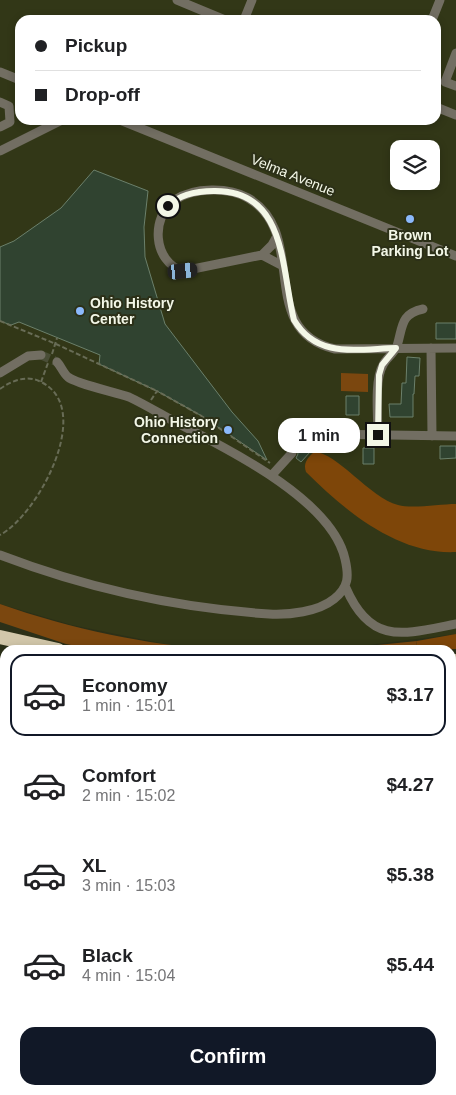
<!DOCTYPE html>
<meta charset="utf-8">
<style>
body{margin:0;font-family:Arial,sans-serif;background:#f6f6f6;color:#202124;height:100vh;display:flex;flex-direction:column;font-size:19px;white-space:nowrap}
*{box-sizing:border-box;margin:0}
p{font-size:16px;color:#757577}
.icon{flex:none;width:28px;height:28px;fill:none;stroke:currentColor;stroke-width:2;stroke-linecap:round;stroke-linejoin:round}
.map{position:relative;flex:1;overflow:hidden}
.drawer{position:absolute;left:0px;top:645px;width:456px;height:450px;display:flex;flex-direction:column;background:#fff;border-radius:15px 15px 0 0;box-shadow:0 2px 8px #0003}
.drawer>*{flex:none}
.guide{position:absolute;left:15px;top:15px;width:426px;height:110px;border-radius:15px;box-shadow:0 2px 8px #0003;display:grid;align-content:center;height:110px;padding:0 20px;background:#fff}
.buttons{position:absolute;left:390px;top:140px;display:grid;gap:10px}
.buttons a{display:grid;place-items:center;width:50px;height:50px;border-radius:10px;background:#fff;box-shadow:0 2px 8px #0003;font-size:25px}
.end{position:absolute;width:22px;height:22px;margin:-11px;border:6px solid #f3f7e7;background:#111;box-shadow:0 0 0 2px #111}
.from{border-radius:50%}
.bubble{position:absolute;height:35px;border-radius:15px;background:#fff;box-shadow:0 2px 8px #0003;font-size:16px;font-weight:600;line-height:35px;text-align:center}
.car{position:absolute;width:15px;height:30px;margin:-15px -8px;border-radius:6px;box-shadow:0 0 4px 1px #0007;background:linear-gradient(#222 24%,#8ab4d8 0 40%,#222 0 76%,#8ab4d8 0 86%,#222 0)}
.guide b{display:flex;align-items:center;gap:18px;height:48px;font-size:19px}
.guide b+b{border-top:1px solid #e0e0e0}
.guide i{width:12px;height:12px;background:#202124}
ul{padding:9px 0 0;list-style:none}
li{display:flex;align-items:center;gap:15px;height:82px;margin:0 10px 8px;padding:0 10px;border:2px solid transparent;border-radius:15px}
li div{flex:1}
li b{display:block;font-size:19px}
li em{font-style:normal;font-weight:600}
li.on{border-color:#111827}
li>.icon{width:45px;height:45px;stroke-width:1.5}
.primary-button{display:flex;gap:10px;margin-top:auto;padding:10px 20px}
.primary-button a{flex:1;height:58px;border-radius:15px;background:#111827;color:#fff;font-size:20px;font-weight:600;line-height:58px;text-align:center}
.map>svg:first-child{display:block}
.built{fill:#323717;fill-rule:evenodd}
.green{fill:#7b470f}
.forest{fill:#7e4609}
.building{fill:#304330;stroke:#6b806b}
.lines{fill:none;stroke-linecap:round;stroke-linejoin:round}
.minor-tunnel{stroke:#4a4e37;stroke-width:9;stroke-dasharray:9 4.5;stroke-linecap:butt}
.path{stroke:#686c56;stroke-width:2;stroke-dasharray:5 2.5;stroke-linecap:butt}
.minor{stroke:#726e62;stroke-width:9}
.highway{stroke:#d2c7aa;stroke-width:14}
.route{stroke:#f3f7e7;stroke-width:6}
.poi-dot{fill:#8bb9fc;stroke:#2c3018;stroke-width:2}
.labels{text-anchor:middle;stroke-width:4;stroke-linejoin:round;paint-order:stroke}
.street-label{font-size:14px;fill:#f3f7e7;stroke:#2c3018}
.poi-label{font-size:14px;font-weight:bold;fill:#f3f7e7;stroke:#2c3018}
</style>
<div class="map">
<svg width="456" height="1095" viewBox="0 0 456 1095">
<rect width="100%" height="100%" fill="#2c3018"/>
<path class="built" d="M0,0H456V634L329,650H222L184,648L72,625L0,604ZM20,20H436V120H67L5,150L62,120H20ZM399,149H431V181H399Z
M451,721H456V829L451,827Z
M4,872L5,1090H354L352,1095H0V882Z"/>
<path class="green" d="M341,373L368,374V392L341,391Z
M0,604C71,629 147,645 222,650H96L66,644L0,622Z
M417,641L415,650H329Z
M239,1090H336L335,1095H237Z"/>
<path class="forest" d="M314,452C337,452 370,498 398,505C412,509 440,504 456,504V552C398,555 345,511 306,472C303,464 307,458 314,452Z
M456,634V649L415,650L417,641Z"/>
<path class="building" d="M94,170L148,191L144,227L145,257L165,324L232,412L258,441L267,460L200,415L157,391L99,364L100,355L19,322L11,325L0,321V247L14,241L61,208Z
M436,323H456V339H436Z
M407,357L420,358L419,376H415L414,394H413V417H390L389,404H401L402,383H406Z
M346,396H359V415H346Z
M293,434L297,438L296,443L298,447H306L311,451L301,462L296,458L298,454L297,449L293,447L287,449L283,444Z
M440,446H456V458L440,459Z
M363,448H374V464H363Z"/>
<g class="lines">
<path class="minor-tunnel" d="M41,355L57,362"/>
<path class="path" d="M0,321L56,344L157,391
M52,354L57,338
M41,382L48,363
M0,389C11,381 26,375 39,381C97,406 38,515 0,535
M151,400L157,391L200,415L270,463"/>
<path class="minor" d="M177,0L225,20
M244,20L252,0
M432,20L440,0
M456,53L445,82L456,86
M0,72L20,80
M0,102L9,106L10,122L0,127
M436,107L456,115
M120,120L456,256
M0,151L62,120
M277,236L272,245L262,255L183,271C153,262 150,217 175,200C194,187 229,187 248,198C310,234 255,330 335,349L456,348
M262,255L283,266
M431,348L432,436
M0,373L28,356L41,355
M378,435C378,417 374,380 383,365C386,358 394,354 397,346C403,327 400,314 423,309
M302,442L307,437L322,434L456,436
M272,475L292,453
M0,555C86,588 177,608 269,614C289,615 318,612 334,599C349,587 349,576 345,559C332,500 228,449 179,424C162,415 146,405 129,397C115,392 76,384 68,377C63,373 61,366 57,362
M346,588C371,646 404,634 456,624
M0,866L5,867
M451,891L456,893
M0,900L5,887
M0,998L5,1000
M451,1005L456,993
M415,1095L417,1090"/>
<path class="highway" d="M0,637L58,650
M451,662L456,661
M0,665L5,666
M451,685L456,683"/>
</g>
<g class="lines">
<path class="route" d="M168,206C180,194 197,191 214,191C287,190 281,269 294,320C317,359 357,349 396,348L382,365L379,375L378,435"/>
</g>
<g class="poi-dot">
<circle cx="410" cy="219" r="5"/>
<circle cx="80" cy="311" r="5"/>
<circle cx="228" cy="430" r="5"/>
</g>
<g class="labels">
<g class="street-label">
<text transform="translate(293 175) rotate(22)" y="5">Velma Avenue</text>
</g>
<g class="poi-label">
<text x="410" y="240">Brown<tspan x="410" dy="16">Parking Lot</tspan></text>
<text x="90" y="308" text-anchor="start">Ohio History<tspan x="90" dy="16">Center</tspan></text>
<text x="218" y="427" text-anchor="end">Ohio History<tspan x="218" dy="16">Connection</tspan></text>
</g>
</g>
</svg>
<div class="buttons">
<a><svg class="icon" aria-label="layers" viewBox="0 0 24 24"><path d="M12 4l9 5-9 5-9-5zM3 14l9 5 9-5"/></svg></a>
</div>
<i class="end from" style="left:168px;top:206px"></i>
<i class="end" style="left:378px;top:435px"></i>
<div class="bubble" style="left:278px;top:418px;width:82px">1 min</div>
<i class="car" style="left:183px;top:271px;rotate:84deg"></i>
<div class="guide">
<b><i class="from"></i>Pickup</b>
<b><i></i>Drop-off</b>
</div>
<section class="drawer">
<ul>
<li class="on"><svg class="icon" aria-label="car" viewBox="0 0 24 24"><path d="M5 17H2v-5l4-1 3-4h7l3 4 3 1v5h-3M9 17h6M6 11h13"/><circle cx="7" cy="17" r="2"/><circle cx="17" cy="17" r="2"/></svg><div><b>Economy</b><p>1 min · 15:01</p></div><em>$3.17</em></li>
<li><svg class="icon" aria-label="car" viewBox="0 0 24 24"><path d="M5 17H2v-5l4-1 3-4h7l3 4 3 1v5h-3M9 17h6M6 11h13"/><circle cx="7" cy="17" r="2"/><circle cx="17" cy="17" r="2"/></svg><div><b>Comfort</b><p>2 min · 15:02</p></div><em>$4.27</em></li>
<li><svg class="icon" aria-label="car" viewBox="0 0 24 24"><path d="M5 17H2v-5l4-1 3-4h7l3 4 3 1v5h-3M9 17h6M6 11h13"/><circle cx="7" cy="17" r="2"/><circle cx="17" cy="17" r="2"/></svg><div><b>XL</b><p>3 min · 15:03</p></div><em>$5.38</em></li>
<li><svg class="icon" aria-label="car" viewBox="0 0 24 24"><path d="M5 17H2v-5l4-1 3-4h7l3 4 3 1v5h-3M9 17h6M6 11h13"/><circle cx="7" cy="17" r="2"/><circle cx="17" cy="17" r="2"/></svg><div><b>Black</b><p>4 min · 15:04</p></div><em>$5.44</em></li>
</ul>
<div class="primary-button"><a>Confirm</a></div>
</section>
</div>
